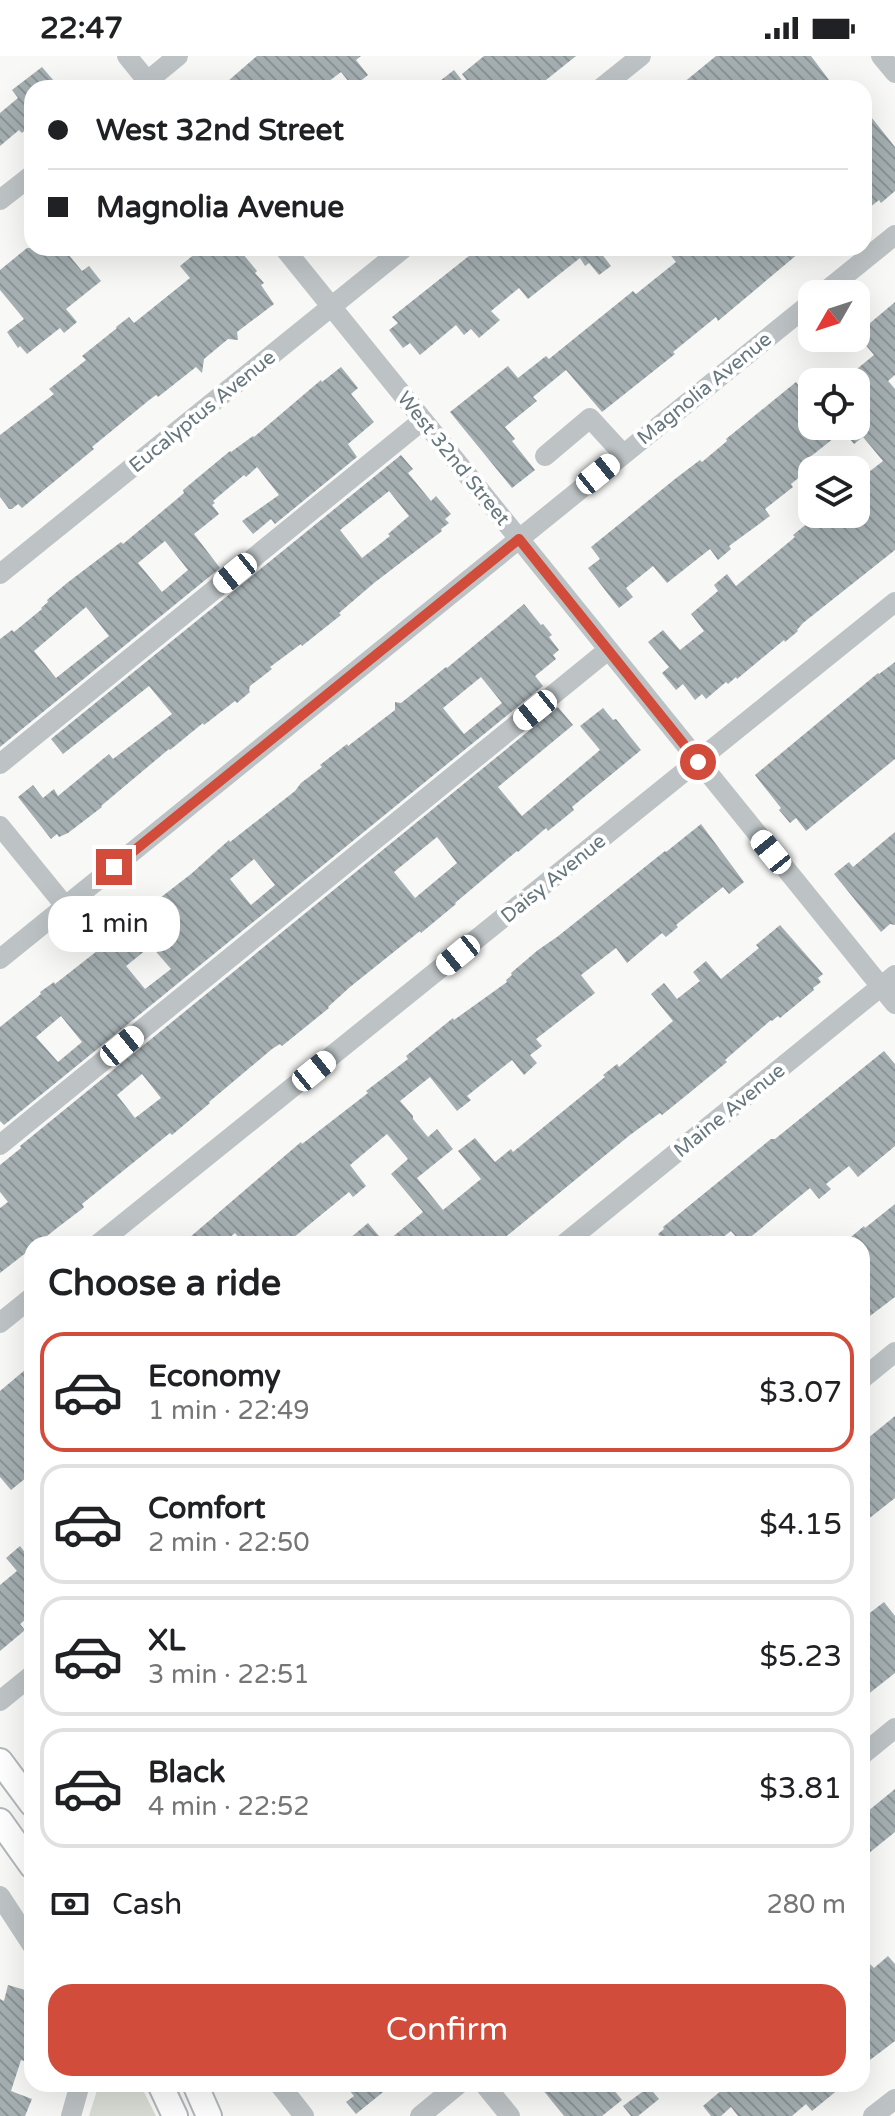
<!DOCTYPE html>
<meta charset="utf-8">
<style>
body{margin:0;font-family:"Varela Round",sans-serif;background:#f6f6f6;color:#202124;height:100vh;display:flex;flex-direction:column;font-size:30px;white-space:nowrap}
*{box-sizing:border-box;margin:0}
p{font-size:26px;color:#757577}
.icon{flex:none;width:44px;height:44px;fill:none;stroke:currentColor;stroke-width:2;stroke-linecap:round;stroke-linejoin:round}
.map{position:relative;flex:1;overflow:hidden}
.drawer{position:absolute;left:24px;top:1180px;width:846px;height:856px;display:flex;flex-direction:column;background:#fff;border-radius:24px;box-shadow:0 8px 32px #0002}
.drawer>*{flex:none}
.banner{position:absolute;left:24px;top:24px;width:848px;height:176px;border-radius:24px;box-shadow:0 8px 32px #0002;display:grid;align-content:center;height:176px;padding:0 24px;background:#fff}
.needle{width:52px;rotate:231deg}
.tools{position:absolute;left:798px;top:224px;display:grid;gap:16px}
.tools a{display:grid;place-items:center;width:72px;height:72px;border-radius:16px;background:#fff;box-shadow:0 8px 32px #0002;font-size:40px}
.end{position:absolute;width:36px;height:36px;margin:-18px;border:10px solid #d24c3c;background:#fff;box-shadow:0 0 0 4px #fff}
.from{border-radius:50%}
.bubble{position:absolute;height:56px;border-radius:24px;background:#fff;box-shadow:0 8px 32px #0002;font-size:26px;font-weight:600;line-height:56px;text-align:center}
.car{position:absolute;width:24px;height:48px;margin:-24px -12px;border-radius:10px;box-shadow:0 0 6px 2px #0007;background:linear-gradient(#fff 24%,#345 0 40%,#fff 0 76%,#345 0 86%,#fff 0)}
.banner b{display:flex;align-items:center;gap:28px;height:76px;font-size:30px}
.banner b+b{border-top:2px solid #e0e0e0}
.banner i{width:20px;height:20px;background:#202124}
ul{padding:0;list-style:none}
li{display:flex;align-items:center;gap:24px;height:120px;margin:0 16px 12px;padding:0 8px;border:4px solid #e0e0e0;border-radius:24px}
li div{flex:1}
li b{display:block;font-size:30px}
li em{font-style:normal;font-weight:600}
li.selected{border-color:#d24c3c}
li>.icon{width:72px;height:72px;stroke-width:1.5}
h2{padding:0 24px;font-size:36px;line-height:96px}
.pay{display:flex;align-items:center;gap:20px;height:88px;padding:0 24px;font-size:30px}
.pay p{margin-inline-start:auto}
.primary-button{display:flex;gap:16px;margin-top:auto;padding:16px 24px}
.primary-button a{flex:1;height:92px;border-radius:24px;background:#d24c3c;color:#fff;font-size:32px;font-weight:600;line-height:92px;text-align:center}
.status{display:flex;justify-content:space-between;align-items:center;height:56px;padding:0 40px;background:#fff;direction:ltr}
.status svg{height:22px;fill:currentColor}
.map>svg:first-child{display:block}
.park{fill:#d9ddd5}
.building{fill:url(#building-back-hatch);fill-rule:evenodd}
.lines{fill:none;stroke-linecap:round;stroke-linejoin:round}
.major-casing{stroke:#b1b7ba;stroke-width:28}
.minor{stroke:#bdc3c5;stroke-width:20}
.major{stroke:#fff;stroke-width:24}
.route{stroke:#d24c3c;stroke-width:10}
.labels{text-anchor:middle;stroke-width:8;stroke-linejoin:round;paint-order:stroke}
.street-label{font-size:20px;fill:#66777e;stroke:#fff}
</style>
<div class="status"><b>22:47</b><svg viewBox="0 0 49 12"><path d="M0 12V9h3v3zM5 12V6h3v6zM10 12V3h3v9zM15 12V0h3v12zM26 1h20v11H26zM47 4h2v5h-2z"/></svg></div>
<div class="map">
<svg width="895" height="2060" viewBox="0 0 895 2060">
<defs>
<pattern id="building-back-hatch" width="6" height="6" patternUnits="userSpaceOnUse" patternTransform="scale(2)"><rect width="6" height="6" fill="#a5afb2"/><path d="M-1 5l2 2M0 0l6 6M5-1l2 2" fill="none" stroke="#8a9396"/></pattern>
</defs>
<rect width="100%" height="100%" fill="#f8f8f6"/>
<path class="park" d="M99,2028H140L156,2060H89Z"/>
<path class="building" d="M257,0H361L356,4L368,19L353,31L341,16L320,32H220Z
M484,0H576L536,32H473L462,18Z
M716,0H811L835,32H677Z
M42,11L60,32H32V68L22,77L19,74L0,90V57L18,42L12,34Z
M454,14L468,32H431Z
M864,52L895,91V135L881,147L879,144L864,156Z
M27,192H63L82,215L89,210L101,225L66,253L77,266L64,277L60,272L27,298L20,290L18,292L7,276L24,263L0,234V214Z
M202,192H238L257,215L255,217L264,227L261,229L274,248L237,276L238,284L228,283L204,303L202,317L196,311L158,341L156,339L148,345L92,391L94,393L22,452L18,448L12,453H9L0,441V379L54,338L49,333L86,304L82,300L117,272L116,271L129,261L134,267L190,222L180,210Z
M479,192H607L601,197L611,210L599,219L589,207L585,210L580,202L528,243L519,232L491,255L500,264L479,282L471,273L464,279L456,269L420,299L410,287L403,292L389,274L398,267L392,261Z
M665,192H805L718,265L716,261L673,296L675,298L602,356L566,314L533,341L537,345L505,371L515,383L512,385L535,414L512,432L450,356L508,310L518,322L546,300L549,303L633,235L636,238L676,206Z
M895,246V319L888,325L895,333V494L803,567L797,574L798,575L785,586L784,584L737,623L736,621L728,628L726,626L706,643L702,638L695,644L683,628L676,634L662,617L669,611L648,586L663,574L680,594L704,575L691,558L718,535L714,529L727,518L736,530L795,481L793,479L819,458H856V426L883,405L863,381L854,388L843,375L810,401L816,408L791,428L793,431L765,453L770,460L729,490L731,493L718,504L710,493L667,527L653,510L626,532L633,541L619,552L588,512L600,503L591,491L675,423L700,404L702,406L727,385L726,383L796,326L812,346V370H856V326H841L874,299L857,279L864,274L863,273Z
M341,311L358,332L351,338L374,366L348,388L357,401L275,468L271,463L253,478L242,465L279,439L257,411L246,421L244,419L213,445L215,447L212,449L219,458L194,478L220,512L0,691V583L12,574L14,576L42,553L41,552L48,546L47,544L67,527L121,486L123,488L177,443L184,437L183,434L230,395L231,396L253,380L254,381L321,324L322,326ZM165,485L188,514L162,536L138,507ZM86,551L109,580L56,622L34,595Z
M401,399L413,413L408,417L431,445L436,440L451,458L445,463L449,467L441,473L442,475L374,527L339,557L341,559L302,590L301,588L270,611L272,613L250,630L249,634L250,636L237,647L235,645L204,669L203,667L170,694L169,693L101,750L102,751L68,777L59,781L57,778L51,783L18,741L33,729L43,742L54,733L58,740L109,698L113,703L172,658L149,630L63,698L51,683ZM389,435L409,460L388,478L390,480L362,502L340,474Z
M524,548L541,569L543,568L552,579L549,581L559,594L553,599L556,603L535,620L543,630L4,1069L0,1065V971L41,938L40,936L54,926L55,928L120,877L126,870L125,869L191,818L229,784L230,786L295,735L301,727L322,711L320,709L347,688L348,690L395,654V646L401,647L446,611L447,612ZM481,621L502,647L464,678L443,652ZM254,803L275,829L251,849L230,823ZM151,890L171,913L145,933L126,910ZM61,960L82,986L58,1006L36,981Z
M895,606V703L806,775L796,762L790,767L779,754L781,752L755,719L878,617L879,618Z
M558,651L573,669L498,731L522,760L600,694L580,670L603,652L613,664L616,663L641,694L572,751L574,754L548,775L546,772L518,796L517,795L455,847L456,848L421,877L420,875L350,931L328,951L329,952L282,990L280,988L272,993L209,1046L210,1047L172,1079L170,1077L82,1148L84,1151L82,1153L57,1172L37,1188H32V1192L0,1217V1152L8,1146L0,1136V1109L21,1092L20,1090ZM437,781L457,807L415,842L394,816ZM142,1018L161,1042L135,1062L117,1039Z
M701,768L744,826L729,838L723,831L676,869L678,871L666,881L662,877L627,907L616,892L581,919L595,937L536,983L542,990L530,999L537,1007L524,1019L512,1004L467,1040L471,1044L457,1055L430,1021L400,1045L413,1060V1063L428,1081L437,1073L453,1093L417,1122L443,1154L481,1123L458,1095L475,1082L495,1106L511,1093L513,1096L605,1021L603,1019L617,1008L619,1011L673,965L651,938L664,927L677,943L700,925L693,916L706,905L721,923L759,892L756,889L780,869L823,918L818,922L821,926L813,932L814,934L780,962L778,960L772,965L771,964L725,1004L727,1006L688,1038L662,1059L660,1057L630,1079L497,1188H343L368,1167L385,1187L423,1156L391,1118L408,1103L387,1078L350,1109L366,1130L353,1141L349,1136L293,1182L298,1188H244L235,1177L222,1188H182L301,1086L302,1088L368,1037L366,1035L408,1003L406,1000L453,962L454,964L507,926L506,924L512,919L511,917L538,894L557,881L665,795L666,796Z
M895,776V869L890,868L881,876L834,818L849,806L853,811Z
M884,995L895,1008V1090L858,1121L849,1110L826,1128L831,1133L819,1143L810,1132L742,1188L731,1175L717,1186L711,1179L707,1182L706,1180L696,1188H666L658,1178L664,1173L663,1171L771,1083H775Z
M895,1148V1241L862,1266V1210L870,1204L862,1195V1188H856L851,1181L864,1170L865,1172Z
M32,1308V1417L11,1434L0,1421V1335Z
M895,1360V1442L862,1468V1387Z
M20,1490L30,1503L32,1502V1558L20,1568L25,1574L0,1595V1529L17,1515L6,1502Z
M884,1546L895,1560V1617L862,1643V1563Z
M895,1733V1776L869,1797L862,1788V1760Z
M888,1900L895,1908V1985L862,2010V1915L870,1908L874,1912Z
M8,1929L32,1936V2008L21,2004L11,2035L32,2043L25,2060H0V1943L4,1945Z
M344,2028H393L356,2058L346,2046L354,2040Z
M538,2028H609L622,2044L602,2060H564Z
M729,2028H845L812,2055L806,2048L792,2060H738L731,2051L721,2060H711L703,2050Z
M649,2031L659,2043L638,2060H631L623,2050Z"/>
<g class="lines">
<defs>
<path id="major" d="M0,1705L32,1748
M0,1765L32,1810
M160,2028L175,2060
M195,2028L209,2060"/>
</defs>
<use href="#major" class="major-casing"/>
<path class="minor" d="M127,0L153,32
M881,0L895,17
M139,32L178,0
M601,32L641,0
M0,144L32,119
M284,192L895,948
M822,238L895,179
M545,400L590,362L623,398
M0,518L404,192
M0,708L423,364
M0,770L66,851
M0,903L812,246
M0,1089L608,594
M98,1188L895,546
M564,1188L895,919
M0,1267L32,1241
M862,1323L895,1296
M0,1645L32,1619
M862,1699L895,1672
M0,1840L32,1889
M279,2028L304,2060
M484,2028L510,2060
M71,2060L80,2028
M420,2060L459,2028
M873,2060L895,2043"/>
<use href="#major" class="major"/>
</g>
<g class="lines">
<path class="route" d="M114,811L519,483L698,706"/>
</g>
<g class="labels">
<g class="street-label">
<text transform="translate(704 332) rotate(-39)" y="7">Magnolia Avenue</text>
<text transform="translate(202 355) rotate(-39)" y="7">Eucalyptus Avenue</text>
<text transform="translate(454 402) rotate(51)" y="7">West 32nd Street</text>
<text transform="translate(553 822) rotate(-39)" y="7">Daisy Avenue</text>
<text transform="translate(729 1054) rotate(-39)" y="7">Maine Avenue</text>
</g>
</g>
</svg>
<div class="tools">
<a><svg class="needle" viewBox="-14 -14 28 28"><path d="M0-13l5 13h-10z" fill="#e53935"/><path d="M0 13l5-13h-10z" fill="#757577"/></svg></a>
<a><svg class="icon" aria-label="locate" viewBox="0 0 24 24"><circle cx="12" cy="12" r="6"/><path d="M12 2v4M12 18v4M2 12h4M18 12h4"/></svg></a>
<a><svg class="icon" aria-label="layers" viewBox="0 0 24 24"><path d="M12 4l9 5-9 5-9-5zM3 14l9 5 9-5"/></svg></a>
</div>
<i class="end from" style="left:698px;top:706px"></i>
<i class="end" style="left:114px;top:811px"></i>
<div class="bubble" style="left:48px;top:840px;width:132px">1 min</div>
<i class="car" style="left:598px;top:418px;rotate:51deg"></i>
<i class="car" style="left:235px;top:517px;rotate:231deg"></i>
<i class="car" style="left:535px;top:654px;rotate:231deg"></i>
<i class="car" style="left:771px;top:796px;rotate:321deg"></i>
<i class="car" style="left:458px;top:899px;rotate:231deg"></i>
<i class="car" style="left:122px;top:990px;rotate:51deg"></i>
<i class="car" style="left:314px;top:1015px;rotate:51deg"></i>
<div class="banner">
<b><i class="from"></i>West 32nd Street</b>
<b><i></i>Magnolia Avenue</b>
</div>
<section class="drawer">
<h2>Choose a ride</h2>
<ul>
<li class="selected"><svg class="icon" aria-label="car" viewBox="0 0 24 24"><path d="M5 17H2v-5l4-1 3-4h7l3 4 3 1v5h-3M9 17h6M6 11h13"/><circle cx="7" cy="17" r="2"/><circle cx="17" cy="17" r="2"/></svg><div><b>Economy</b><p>1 min · 22:49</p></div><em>$3.07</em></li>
<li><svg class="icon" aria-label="car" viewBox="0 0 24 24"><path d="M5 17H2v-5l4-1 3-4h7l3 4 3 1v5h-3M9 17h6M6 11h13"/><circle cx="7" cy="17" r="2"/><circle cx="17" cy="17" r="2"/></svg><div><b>Comfort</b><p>2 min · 22:50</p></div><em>$4.15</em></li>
<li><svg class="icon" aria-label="car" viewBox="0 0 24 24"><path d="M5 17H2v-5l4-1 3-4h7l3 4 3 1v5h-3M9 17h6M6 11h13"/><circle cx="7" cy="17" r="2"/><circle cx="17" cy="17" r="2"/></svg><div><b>XL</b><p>3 min · 22:51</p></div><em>$5.23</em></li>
<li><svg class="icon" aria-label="car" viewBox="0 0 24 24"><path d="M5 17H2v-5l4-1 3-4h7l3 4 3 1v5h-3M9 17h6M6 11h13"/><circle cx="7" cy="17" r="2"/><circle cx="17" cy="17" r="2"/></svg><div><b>Black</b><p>4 min · 22:52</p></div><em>$3.81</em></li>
</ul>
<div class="pay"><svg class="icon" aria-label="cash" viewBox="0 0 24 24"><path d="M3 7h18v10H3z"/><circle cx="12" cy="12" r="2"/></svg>Cash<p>280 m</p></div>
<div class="primary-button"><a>Confirm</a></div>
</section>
</div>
